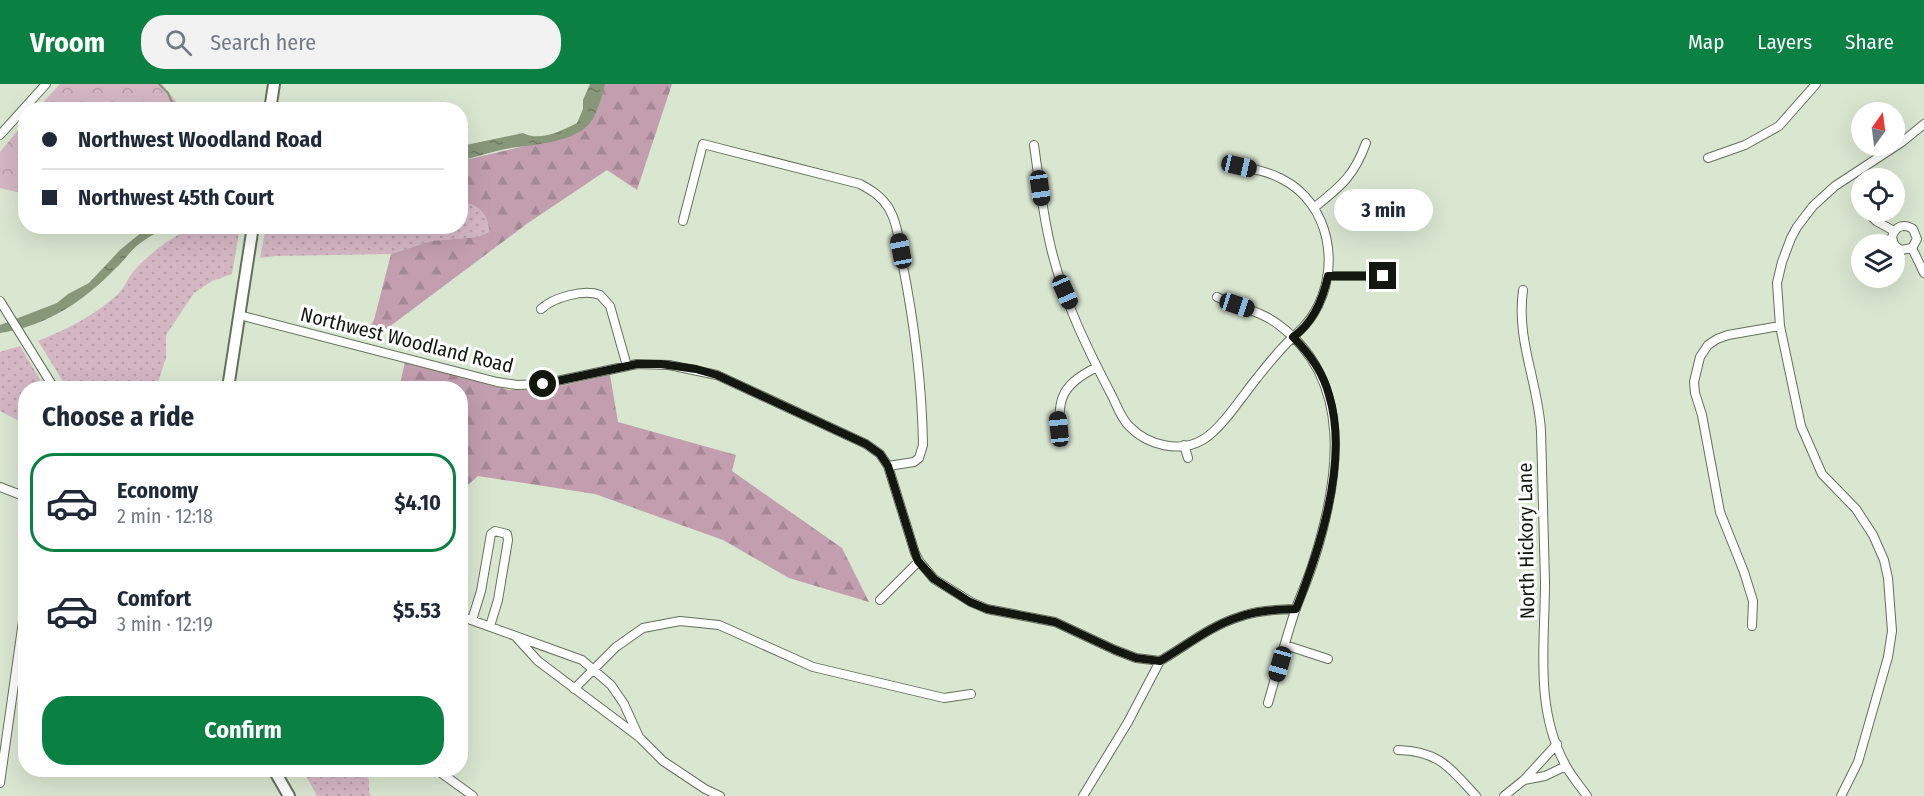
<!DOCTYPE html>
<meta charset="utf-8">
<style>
body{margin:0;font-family:"Fira Sans Condensed",sans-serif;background:#f2f2f3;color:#1f2937;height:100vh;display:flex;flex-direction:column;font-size:22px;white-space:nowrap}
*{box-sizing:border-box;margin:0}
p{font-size:20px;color:#747a83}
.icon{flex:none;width:33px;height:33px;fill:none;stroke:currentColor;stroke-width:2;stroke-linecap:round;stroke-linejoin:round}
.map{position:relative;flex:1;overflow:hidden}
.drawer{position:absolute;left:18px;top:297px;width:450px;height:396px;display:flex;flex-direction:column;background:#fff;border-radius:24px;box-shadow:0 6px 24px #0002}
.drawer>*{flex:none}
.banner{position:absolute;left:18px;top:18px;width:450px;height:132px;border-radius:24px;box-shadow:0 6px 24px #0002;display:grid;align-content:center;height:132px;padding:0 24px;background:#fff}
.needle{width:39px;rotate:14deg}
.controls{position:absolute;left:1851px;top:18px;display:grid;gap:12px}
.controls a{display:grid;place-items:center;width:54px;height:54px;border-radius:50%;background:#fff;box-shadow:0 6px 24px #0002;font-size:30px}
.end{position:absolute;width:27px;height:27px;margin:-14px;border:8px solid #12170f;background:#fff;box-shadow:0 0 0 3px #fff}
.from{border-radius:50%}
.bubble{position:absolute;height:42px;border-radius:21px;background:#fff;box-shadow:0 6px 24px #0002;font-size:20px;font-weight:700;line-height:42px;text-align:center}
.car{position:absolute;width:18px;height:36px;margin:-18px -9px;border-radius:8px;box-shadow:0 0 4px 2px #0007;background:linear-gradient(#222 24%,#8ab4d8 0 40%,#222 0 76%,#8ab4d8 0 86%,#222 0)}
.banner b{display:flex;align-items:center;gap:21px;height:57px;font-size:22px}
.banner b+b{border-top:2px solid #e0e1e3}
.banner i{width:15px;height:15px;background:#1f2937}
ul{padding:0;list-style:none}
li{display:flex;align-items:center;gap:18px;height:99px;margin:0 12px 9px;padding:0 12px;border:3px solid transparent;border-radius:24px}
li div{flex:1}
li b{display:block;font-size:22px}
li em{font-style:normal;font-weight:700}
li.on{border-color:#0b8043}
li>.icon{width:54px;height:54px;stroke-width:1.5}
h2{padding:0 24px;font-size:27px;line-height:72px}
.primary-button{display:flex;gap:12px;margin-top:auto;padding:12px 24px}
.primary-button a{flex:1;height:69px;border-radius:24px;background:#0b8043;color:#fff;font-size:24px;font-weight:700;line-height:69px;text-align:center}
header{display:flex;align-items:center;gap:36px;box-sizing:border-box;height:84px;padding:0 30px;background:#0b8043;color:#fff}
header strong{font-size:28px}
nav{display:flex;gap:33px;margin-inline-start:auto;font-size:21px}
.search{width:420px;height:54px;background:#f2f2f3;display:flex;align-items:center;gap:15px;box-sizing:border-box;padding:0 21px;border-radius:24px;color:#747a83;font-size:22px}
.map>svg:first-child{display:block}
.grass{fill:url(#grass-dots)}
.forest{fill:url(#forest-firs)}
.park{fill:url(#park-crowns)}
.water{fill:url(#water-ripples)}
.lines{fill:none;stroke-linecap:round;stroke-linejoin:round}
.stream{stroke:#87977a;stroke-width:2}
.street-casing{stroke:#65705c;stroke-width:10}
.secondary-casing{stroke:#65705c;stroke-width:14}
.street{stroke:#fff;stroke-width:8}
.secondary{stroke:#fff;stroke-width:10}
.route{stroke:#12170f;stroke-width:8}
.labels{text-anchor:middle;stroke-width:6;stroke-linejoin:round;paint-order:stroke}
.street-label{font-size:20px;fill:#12170f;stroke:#fff}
</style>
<header>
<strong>Vroom</strong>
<div class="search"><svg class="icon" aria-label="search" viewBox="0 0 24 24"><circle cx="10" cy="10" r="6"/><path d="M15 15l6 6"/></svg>Search here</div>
<nav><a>Map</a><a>Layers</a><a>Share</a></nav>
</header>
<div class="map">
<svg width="1924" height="712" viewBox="0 0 1924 712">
<defs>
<pattern id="grass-dots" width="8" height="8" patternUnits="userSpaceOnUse" patternTransform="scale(1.5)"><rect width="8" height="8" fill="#d5b7c4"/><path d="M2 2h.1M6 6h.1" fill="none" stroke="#b69da7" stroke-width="1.8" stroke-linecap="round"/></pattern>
<pattern id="forest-firs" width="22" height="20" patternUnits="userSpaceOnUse" patternTransform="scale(1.5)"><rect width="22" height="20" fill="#c29eae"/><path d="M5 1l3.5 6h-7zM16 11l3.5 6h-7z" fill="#a68794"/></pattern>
<pattern id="park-crowns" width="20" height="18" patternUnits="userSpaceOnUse" patternTransform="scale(1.5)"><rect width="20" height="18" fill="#d5b7c4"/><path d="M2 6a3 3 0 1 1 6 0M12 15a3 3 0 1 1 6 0" fill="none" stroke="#b69da7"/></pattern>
<pattern id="water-ripples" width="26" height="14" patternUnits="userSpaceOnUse" patternTransform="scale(1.5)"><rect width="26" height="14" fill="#87977a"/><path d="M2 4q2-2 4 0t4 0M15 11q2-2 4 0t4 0" fill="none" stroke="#6d7a62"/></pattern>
</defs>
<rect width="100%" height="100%" fill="#d9e6d0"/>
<path class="grass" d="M461,118C478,120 489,130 489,148L477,153L431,157L391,170L275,172L260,174L266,143L460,142Z
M197,143L205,147L218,143H240L232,190L212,197L194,209L166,251V274L156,304H67L38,257C67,245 94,232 117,211C125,204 127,195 133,188C145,173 179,146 197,143Z
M20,262L45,304H26L25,340L0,327V268Z
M303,686H358L369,695V709L371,712H317Z"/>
<path class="forest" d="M605,0H672L637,106L607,86L528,139L381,249L379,258L363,253L374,236L391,170L431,157L477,153L489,148C489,130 478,120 461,118V77L576,50L600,17Z
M405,278L509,306L551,304L610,291L618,338L736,371L732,387L842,464L869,518L789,494L723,456L595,410L478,392L461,407L460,304H399Z"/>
<path class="park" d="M60,0H162L182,25H37Z
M25,38V110L0,104V68Z"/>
<path class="water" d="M590,0H605C602,13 598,28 590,39C572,61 527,60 501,66C488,69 474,73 461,77V62L523,49C540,58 561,47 577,39L583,25V16Z
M148,143H166C157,148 147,154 139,160C130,167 124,177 116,184C84,217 47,242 0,249V241L57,219L68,210L89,199L120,166Z"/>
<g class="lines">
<path class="stream" d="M159,0L168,9L175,26"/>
<defs>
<path id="street" d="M0,51L46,0
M1034,61C1039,96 1043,133 1052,168C1064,217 1088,266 1111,310C1117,321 1120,333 1129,342C1147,361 1180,370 1204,355C1222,344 1243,311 1257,294C1268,280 1280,265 1293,253C1301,246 1308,239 1314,229C1341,185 1331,120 1282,95C1269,88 1254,85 1239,82
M1708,74L1745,61L1779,42L1816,0
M1861,119L1862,120
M1315,123C1341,102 1354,92 1366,59
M1867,128L1876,137L1894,147
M683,137L703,60L860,100C871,106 881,112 888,123C898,139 899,159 902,177C914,237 922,299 923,361L919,374L914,378L888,382
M1894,160L1892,153C1895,142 1904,139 1913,145L1917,155L1912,164L1901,166L1894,161
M1912,164L1924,189
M1327,192H1383
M1523,206C1516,257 1538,297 1541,347C1542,397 1544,448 1545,498C1545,560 1534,625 1566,682C1572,693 1580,702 1587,712
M1217,213C1238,223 1261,227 1279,241C1355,297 1339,397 1314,476C1309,493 1301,510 1295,527C1285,557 1277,588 1268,619
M0,217L54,304
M541,225C554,213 584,205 600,211L610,222L627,282
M239,231L497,298L517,301L543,300L637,280L669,281L717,291L866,360L880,370L888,382L915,469L919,477L934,495L971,518L987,525L1055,538L1115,566L1136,574L1160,577C1186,562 1210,542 1239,533C1257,526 1277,526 1296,525
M1061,357C1057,316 1059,302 1097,283
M1184,361L1188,374
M0,403L26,413
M880,516L919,477
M460,532L582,576L611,601L624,620L639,653
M472,536L481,507L491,450L495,447L507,450L508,456L498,516L490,542
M1752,542L1753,517L1744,488L1720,428L1702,331L1695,309L1694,298L1700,273L1708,261L1717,255L1728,251L1780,242
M516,553L538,577L639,653L663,677L705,705L720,712
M1285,561L1328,575
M574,605L616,563L643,544L680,537L719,541L813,583L944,614L971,610
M1398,666C1439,667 1450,684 1476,712
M437,686L473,712
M1524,696L1545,692L1566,682
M0,699L26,516
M1083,712L1128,638L1160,577
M1504,712L1524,696L1557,660
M1841,712L1858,678L1888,573L1892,547L1888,494L1884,476L1873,451L1856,425L1822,390L1801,342L1780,242L1777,199L1782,178L1791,154L1797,143L1813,122L1835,102L1902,58L1924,40"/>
<path id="secondary" d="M270,26L274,0
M228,304L253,142
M274,686L289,712"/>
</defs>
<use href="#street" class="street-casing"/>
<use href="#secondary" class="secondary-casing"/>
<use href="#street" class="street"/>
<use href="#secondary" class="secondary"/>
</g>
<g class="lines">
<path class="route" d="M543,300L637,280H661L696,285L717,291L866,360L880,370L888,382L915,469L918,477L934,495L970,518L987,525L1055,538L1115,566L1136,574L1160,577C1186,562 1210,542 1239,533C1257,526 1277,526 1296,525C1320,465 1349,375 1329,311C1323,288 1309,269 1293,253C1313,239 1323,215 1328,192H1383"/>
</g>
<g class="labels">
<g class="street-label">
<text transform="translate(407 256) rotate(14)" y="7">Northwest Woodland Road</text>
<text transform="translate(1526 457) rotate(-91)" y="7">North Hickory Lane</text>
</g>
</g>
</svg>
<div class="controls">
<a><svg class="needle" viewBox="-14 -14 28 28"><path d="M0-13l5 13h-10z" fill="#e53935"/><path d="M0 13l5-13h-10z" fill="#747a83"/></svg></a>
<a><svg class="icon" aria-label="locate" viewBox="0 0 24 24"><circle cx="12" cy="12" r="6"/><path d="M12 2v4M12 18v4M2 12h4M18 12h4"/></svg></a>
<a><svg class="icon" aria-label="layers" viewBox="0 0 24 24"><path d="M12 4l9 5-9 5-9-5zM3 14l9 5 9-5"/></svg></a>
</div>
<i class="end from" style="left:543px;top:300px"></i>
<i class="end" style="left:1383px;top:192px"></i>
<div class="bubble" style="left:1334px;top:105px;width:99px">3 min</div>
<i class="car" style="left:1239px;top:82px;rotate:103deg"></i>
<i class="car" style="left:1040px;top:104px;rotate:172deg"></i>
<i class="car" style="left:901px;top:167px;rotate:349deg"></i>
<i class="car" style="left:1065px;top:208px;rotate:156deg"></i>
<i class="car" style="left:1237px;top:221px;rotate:108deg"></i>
<i class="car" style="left:1059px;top:345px;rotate:354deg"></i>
<i class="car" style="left:1280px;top:580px;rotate:196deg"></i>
<div class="banner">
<b><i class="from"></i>Northwest Woodland Road</b>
<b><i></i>Northwest 45th Court</b>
</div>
<section class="drawer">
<h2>Choose a ride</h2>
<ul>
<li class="on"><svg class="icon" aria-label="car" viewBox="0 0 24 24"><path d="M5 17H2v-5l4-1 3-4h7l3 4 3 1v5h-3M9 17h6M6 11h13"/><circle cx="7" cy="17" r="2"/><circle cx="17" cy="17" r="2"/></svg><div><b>Economy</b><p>2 min · 12:18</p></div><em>$4.10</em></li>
<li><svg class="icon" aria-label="car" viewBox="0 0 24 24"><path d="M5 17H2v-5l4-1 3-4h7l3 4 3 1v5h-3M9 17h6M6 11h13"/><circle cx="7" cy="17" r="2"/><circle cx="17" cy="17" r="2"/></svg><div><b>Comfort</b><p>3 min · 12:19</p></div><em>$5.53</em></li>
</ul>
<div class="primary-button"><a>Confirm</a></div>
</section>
</div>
